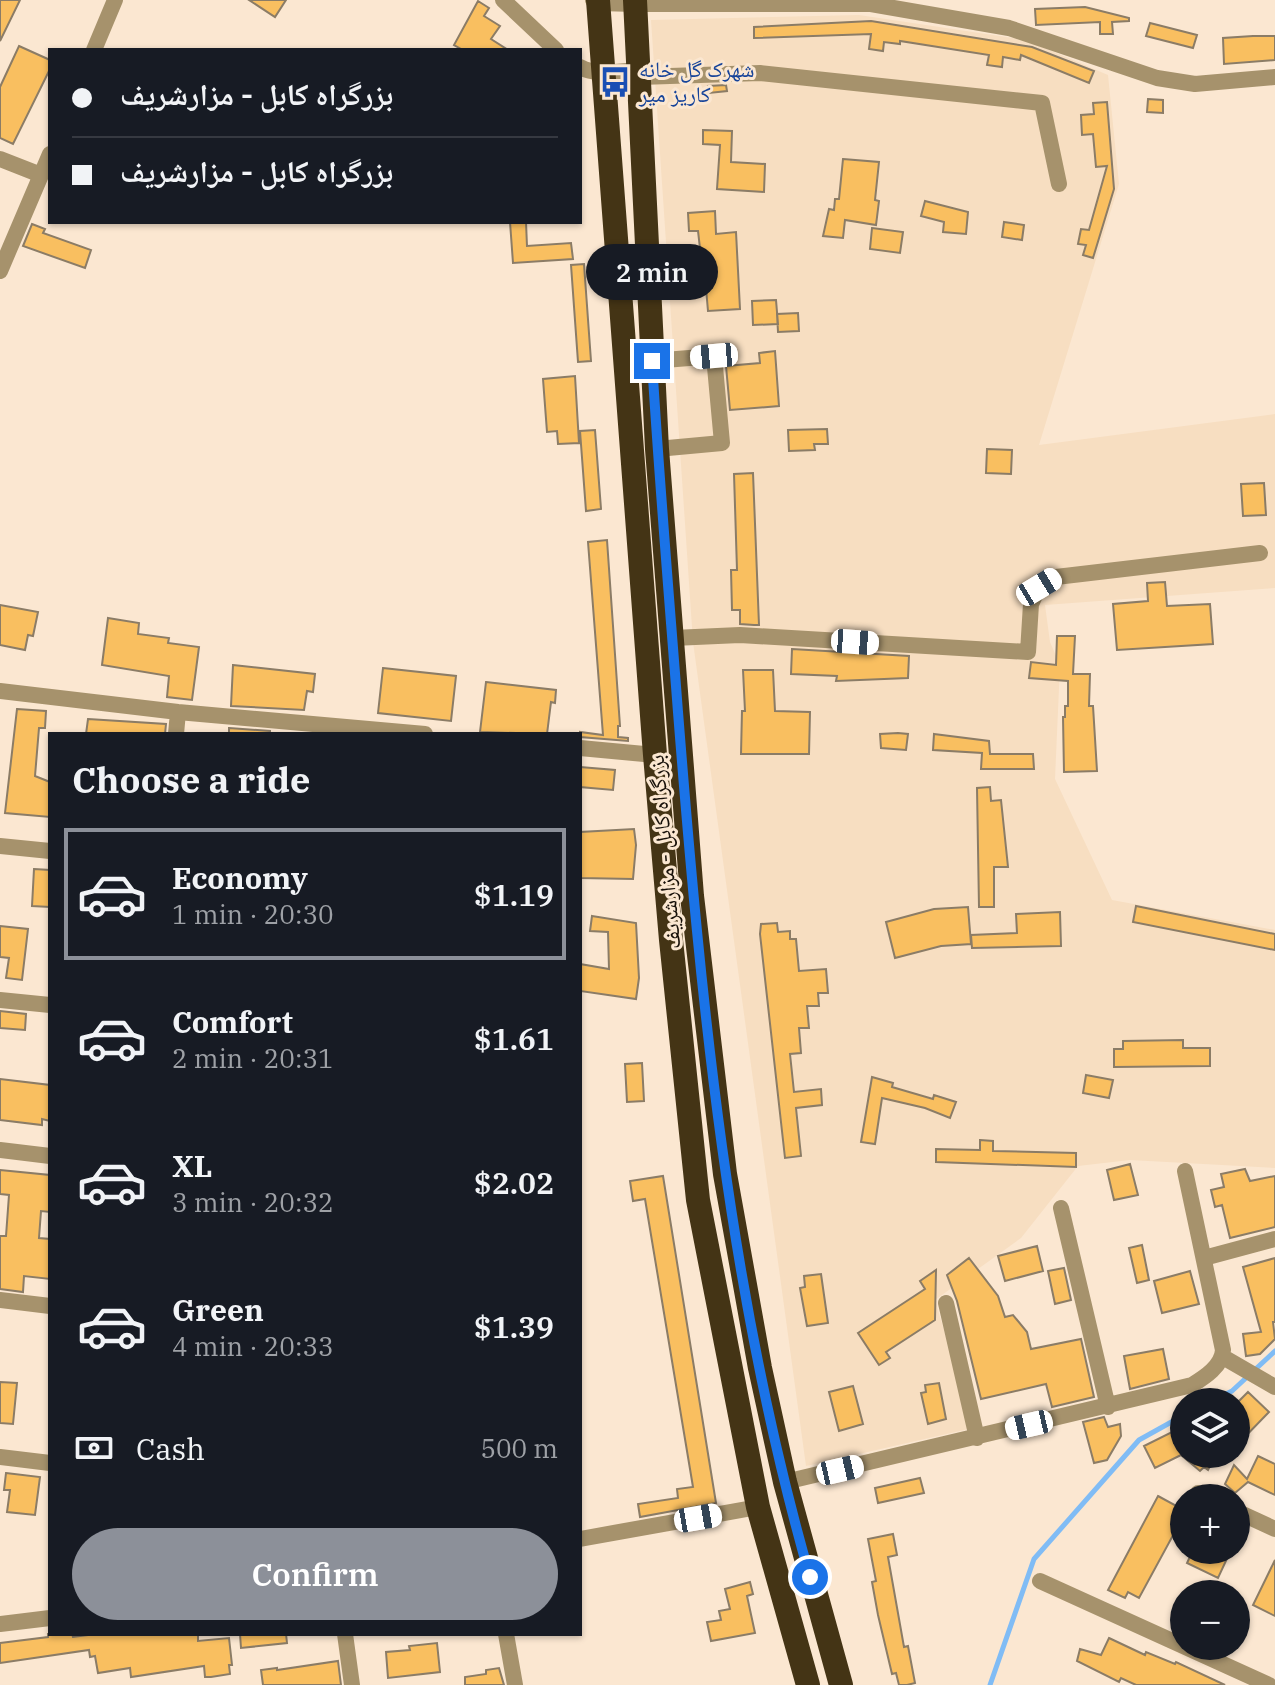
<!DOCTYPE html>
<meta charset="utf-8">
<style>
body{margin:0;font-family:"IBM Plex Serif","Noto Naskh Arabic",serif;background:#20242c;color:#f1f3f6;height:100vh;display:flex;flex-direction:column;font-size:30px;white-space:nowrap}
*{box-sizing:border-box;margin:0}
p{font-size:26px;color:#9ea1a6}
.icon{flex:none;width:44px;height:44px;fill:none;stroke:currentColor;stroke-width:2;stroke-linecap:round;stroke-linejoin:round}
.map{position:relative;flex:1;overflow:hidden}
.details{position:absolute;left:48px;top:732px;width:534px;height:904px;display:flex;flex-direction:column;background:#171b24;border-radius:0px;box-shadow:0 2px 6px #0004}
.details>*{flex:none}
.hud{position:absolute;left:48px;top:48px;width:534px;height:176px;border-radius:0px;box-shadow:0 2px 6px #0004;display:grid;align-content:center;height:176px;padding:0 24px;background:#171b24}
.buttons{position:absolute;left:1170px;top:1388px;display:grid;gap:16px}
.buttons a{display:grid;place-items:center;width:80px;height:80px;border-radius:50%;background:#171b24;box-shadow:0 2px 6px #0004;font-size:40px}
.end{position:absolute;width:36px;height:36px;margin:-18px;border:10px solid #1a73e8;background:#fff;box-shadow:0 0 0 4px #fff}
.from{border-radius:50%}
.bubble{position:absolute;height:56px;border-radius:28px;background:#171b24;box-shadow:0 2px 6px #0004;font-size:26px;font-weight:600;line-height:56px;text-align:center}
.car{position:absolute;width:24px;height:48px;margin:-24px -12px;border-radius:10px;box-shadow:0 0 6px 2px #0007;background:linear-gradient(#fff 24%,#345 0 40%,#fff 0 76%,#345 0 86%,#fff 0)}
.hud b{display:flex;align-items:center;gap:28px;height:76px;font-size:30px}
.hud b+b{border-top:2px solid #363941}
.hud i{width:20px;height:20px;background:#f1f3f6}
ul{padding:0;list-style:none}
li{display:flex;align-items:center;gap:24px;height:132px;margin:0 16px 12px;padding:0 8px;border:4px solid transparent;border-radius:0px}
li div{flex:1}
li b{display:block;font-size:30px}
li em{font-style:normal;font-weight:600}
li.current{border-color:#8c9099}
li>.icon{width:72px;height:72px;stroke-width:1.5}
h2{padding:0 24px;font-size:36px;line-height:96px}
.pay{display:flex;align-items:center;gap:20px;height:88px;padding:0 24px;font-size:30px}
.pay p{margin-inline-start:auto}
.button{display:flex;gap:16px;margin-top:auto;padding:16px 24px}
.button a{flex:1;height:92px;border-radius:48px;background:#8c9099;color:#fff;font-size:32px;font-weight:600;line-height:92px;text-align:center}
.map>svg:first-child{display:block}
.built{fill:#f7dec1}
.lines{fill:none;stroke-linecap:round;stroke-linejoin:round}
.stream{stroke:#80bcf5;stroke-width:5}
.building{fill:#f9bf60;stroke:#8b7c66;stroke-width:2}
.minor{stroke:#a6926c;stroke-width:16}
.highway{stroke:#443415;stroke-width:24}
.route{stroke:#1a73e8;stroke-width:10}
.labels{text-anchor:middle;stroke-width:6;stroke-linejoin:round;paint-order:stroke}
.transit-label{font-size:22px;fill:#164399;stroke:#fbe7d1;text-anchor:start}
.street-label{font-size:22px;fill:#160f08;stroke:#fbe7d1}
</style>
<div class="map">
<svg width="1275" height="1685" viewBox="0 0 1275 1685">
<rect width="100%" height="100%" fill="#fbe7d1"/>
<path class="built" d="M859,15L1026,40L1108,75L1119,184L1039,445L1275,414V588L1045,605L1050,642L1060,665L1055,779L1112,900L1275,930V1168L1130,1160L1078,1166L1021,1238L935,1300L973,1428L806,1466L693,642L651,20Z"/>
<g class="lines">
<path class="stream" d="M1210,1402L1232,1391L1275,1351
M990,1685L1034,1559L1139,1440L1184,1415"/>
</g>
<path class="building" d="M0,0H20L0,41Z
M249,0H286L275,17Z
M478,1L489,8L484,16L500,26L491,39L508,50H463L454,45Z
M1085,7L1129,18V21L1112,22L1113,34H1100V22L1036,25L1035,9Z
M871,21L1032,47L1094,71L1089,83L1021,55L1020,60L1003,57L1002,67L987,65L989,55L900,41V44L884,42L883,51L869,49L871,34L754,38V27Z
M1150,23L1197,35L1193,48L1146,36Z
M1253,36H1275V60L1224,64L1223,38Z
M19,46L50,60V69L13,144L0,138V87Z
M726,85L727,91L709,93L708,86Z
M1148,99L1163,100V113L1147,112Z
M1107,102L1114,189L1093,258L1083,255L1086,245L1078,244L1081,229L1089,230L1107,166L1096,167L1093,134L1082,135L1081,115L1094,114L1093,103Z
M703,130L732,131L731,162L765,164L764,192L717,189L720,145L703,144Z
M843,159L879,162L875,200L879,201L876,225L845,220L843,238L823,236L829,209L834,210L835,199H839Z
M925,201L968,212L966,234L943,232L944,222L921,216Z
M715,211L716,234L736,232L740,309L708,311L706,288H712L709,256L701,257L698,231H689L688,213Z
M510,222H526L527,246L571,243L573,259L513,263Z
M1004,222L1024,225L1022,240L1002,237Z
M32,224L45,229L43,233L91,250L85,268L23,246Z
M872,228L903,232L900,253L870,249Z
M584,264L591,361L578,362L571,265Z
M776,300L778,324L753,325L752,301Z
M798,313L799,331L778,332L777,314Z
M775,351L779,406L730,410L726,366L760,363L759,353Z
M575,376L579,443L558,444L557,431L547,432L543,379Z
M827,429L828,444H814L815,450L789,451L788,430Z
M595,430L601,509L586,511L580,431Z
M987,449L1012,450L1011,474L986,473Z
M753,473L759,625H754L740,624V610H732L731,570H737L734,474Z
M1264,483L1266,515L1243,516L1241,484Z
M607,540L620,726H618V737L628,738V741L580,737V732L603,735L588,542Z
M1165,582L1167,606L1210,604L1213,644L1117,650L1113,604L1148,601L1147,583Z
M0,605L38,612L33,636L28,635L25,650L0,645Z
M108,618L139,623L138,634L169,638L168,643L199,647L192,700L167,697L169,676L102,665Z
M1057,636H1075L1073,674H1090L1089,706H1093L1097,771L1064,772L1063,717H1065V706H1068V681L1029,678L1031,662L1056,665Z
M792,649L909,656L908,678L836,681L837,676L791,674Z
M233,665L315,674L313,692L307,691L304,710L231,706Z
M383,668L456,676L451,721L378,713Z
M743,670H773L775,711L810,712L809,754H741L742,711H745Z
M486,682L556,690L555,703L551,702L547,734L480,732Z
M17,709L46,711L45,728H39L35,776L50,782V817L5,813Z
M88,719L166,724L165,734H86Z
M229,728L270,731V734H229Z
M898,733L908,734L906,750L881,748L880,734Z
M934,734L989,741L990,754H1033L1034,769H981L982,753L933,750Z
M580,767L615,770L613,790L580,787Z
M990,787L991,801L1001,800L1008,867H994V907H979L977,788Z
M634,829L636,845L633,879L580,878V832Z
M34,869L50,870V907L32,906Z
M1136,906L1275,934V950L1133,922Z
M968,907L971,944L941,946L895,958L886,922L934,909Z
M1060,912L1061,946L972,948L971,935L1017,933L1016,914Z
M592,916L636,923L639,978L636,999L580,991V964L609,969L608,932L590,931Z
M777,923L778,932L790,931V939H796L799,971L826,969L828,993H818L819,1006H807L809,1028H799L801,1053L790,1054L794,1092L821,1089L822,1105L796,1108L801,1156L785,1158L760,934L761,924Z
M0,926L28,929L22,980L6,978L9,958L0,957Z
M0,1011L26,1014L25,1030L0,1028Z
M1183,1040V1048H1210V1066L1114,1067V1049H1123V1041Z
M642,1063L644,1101L627,1102L625,1064Z
M1086,1075L1113,1080L1109,1098L1083,1093Z
M872,1077L893,1083L892,1087L933,1099L934,1095L956,1102L950,1118L925,1108L882,1098L875,1144L861,1142Z
M0,1079L50,1085V1121L42,1119V1125L0,1120Z
M980,1140L993,1141V1151L1076,1153V1167L936,1162V1149L980,1150Z
M1130,1164L1138,1195L1114,1200L1107,1170Z
M1245,1169L1250,1181L1275,1176V1227L1230,1238L1222,1205L1215,1207L1211,1190L1224,1187L1221,1174Z
M0,1170L50,1175V1212L41,1211L39,1238L50,1239V1279L24,1276L23,1292L0,1289V1236H6L9,1195L0,1194Z
M663,1176L716,1503L640,1517L638,1504L678,1498L677,1489L693,1487L645,1199L633,1201L630,1181Z
M1142,1245L1149,1280L1137,1283L1129,1248Z
M1037,1246L1043,1271L1005,1281L998,1256Z
M969,1258L998,1296L1005,1317L1013,1315L1027,1332L1031,1349L1081,1339L1094,1397L1052,1407L1046,1384L981,1399L957,1301L947,1275Z
M1275,1258V1322H1273L1275,1339L1260,1354L1246,1356L1243,1334L1261,1332L1243,1267Z
M1064,1268L1071,1300L1055,1304L1048,1271Z
M936,1270L935,1320L886,1352L890,1358L879,1365L858,1333L925,1289L920,1281Z
M1190,1271L1199,1304L1162,1313L1154,1281Z
M821,1274L828,1323L807,1326L800,1288L805,1287L804,1276Z
M1163,1349L1169,1379L1130,1389L1124,1356Z
M0,1382L17,1383L13,1424L0,1423Z
M939,1383L946,1419L928,1424L921,1393L926,1392L925,1385Z
M853,1386L863,1424L839,1431L829,1392Z
M1248,1392L1269,1412L1236,1446V1404Z
M1104,1417L1108,1427L1120,1424L1121,1436L1107,1460L1094,1463L1083,1422Z
M1180,1428L1184,1436L1183,1454H1216L1208,1470L1204,1467L1200,1471L1181,1455L1155,1468L1144,1446Z
M1258,1456L1275,1464V1495L1248,1482L1235,1493L1225,1484L1234,1465L1247,1479Z
M6,1473L40,1477L35,1515L7,1512L10,1490H4Z
M920,1478L924,1493L878,1503L875,1488Z
M1158,1496L1184,1510V1515L1139,1598L1128,1592L1125,1598L1108,1590Z
M893,1534L897,1555L888,1557L904,1647L908,1646L915,1683L907,1685H899L896,1673L892,1674L878,1615L872,1582L876,1581L868,1539Z
M1193,1550H1231L1218,1578L1187,1563Z
M1275,1560V1616L1253,1605Z
M750,1582L753,1594L747,1596L755,1633L711,1641L707,1622L721,1620L719,1611L730,1609L725,1589Z
M48,1634H72L73,1637L96,1634H198V1641L229,1638L232,1665H229L230,1674L211,1677H205L204,1666L131,1677L130,1668L98,1673L95,1656L90,1657L89,1650L0,1663V1643L48,1637Z
M240,1634H286L287,1643L241,1648Z
M1109,1638L1145,1655L1146,1652L1175,1664L1176,1662L1225,1685H1136L1121,1678L1119,1682L1077,1661L1080,1649L1101,1655Z
M437,1643L440,1672L388,1678L386,1652L410,1650L409,1646Z
M338,1661L341,1685H263L261,1670L277,1668V1670Z
M499,1668L504,1685H465V1677L486,1674V1670Z"/>
<g class="lines">
<path class="minor" d="M503,0L556,50
M593,0L598,3L635,4H871L1009,28L1157,78L1195,84L1275,77
M94,50L115,0
M580,67C596,76 621,71 639,70
M640,77L760,73L1042,103L1059,184
M0,159L41,175
M0,271L50,154
M652,361L714,356L722,443L657,449
M673,638L740,635L1028,652L1031,604L1039,587L1056,577L1260,553
M0,691L178,712L425,734
M176,734L178,712
M580,748L655,755
M0,846L50,851
M0,1000L50,1005
M0,1150L50,1156
M1061,1208L1108,1407
M1204,1258L1275,1239
M0,1300L50,1306
M946,1303L977,1438
M1223,1357L1275,1387
M0,1457L50,1463
M785,1482L1192,1385C1205,1377 1222,1366 1223,1350L1185,1171
M1198,1493L1209,1498
M1236,1511L1275,1529
M580,1539L758,1507
M1040,1581L1269,1685
M0,1624L50,1618
M345,1634L352,1685
M506,1634L515,1685"/>
<path class="highway" d="M598,0L655,755L671,940L698,1200L758,1507L808,1685
M635,0L657,449L692,896L725,1174L760,1368L785,1482L841,1685"/>
</g>
<g class="lines">
<path class="route" d="M652,361C659,478 669,595 678,712C701,1003 729,1296 810,1577"/>
</g>
<defs>
<symbol id="bus-bare" viewBox="-9 -9 18 18"><path d="M-5-6H5V4H4V6H2V4H-2V6H-4V4H-5ZM-3.5-4V0h7V-4ZM-3.5 1.2v1.5H-2V1.2ZM2 1.2v1.5H3.5V1.2Z" fill="#1a4fb4" stroke="#fbe7d1" stroke-width="2.5" paint-order="stroke"/></symbol>
</defs>
<g fill-rule="evenodd">
<use href="#bus-bare" x="593" y="60" width="44" height="44"/>
</g>
<g class="labels">
<g class="transit-label">
<text x="639" y="77">شهرک گل خانه<tspan x="639" dy="25">کاریز میر</tspan></text>
</g>
<g class="street-label">
<text transform="translate(664 852) rotate(-95)" y="8">بزرگراه کابل - مزارشریف</text>
</g>
</g>
</svg>
<div class="buttons">
<a><svg class="icon" aria-label="layers" viewBox="0 0 24 24"><path d="M12 4l9 5-9 5-9-5zM3 14l9 5 9-5"/></svg></a>
<a>+</a>
<a>−</a>
</div>
<i class="end from" style="left:810px;top:1577px"></i>
<i class="end" style="left:652px;top:361px"></i>
<div class="bubble" style="left:586px;top:244px;width:132px">2 min</div>
<i class="car" style="left:714px;top:356px;rotate:265deg"></i>
<i class="car" style="left:1039px;top:587px;rotate:59deg"></i>
<i class="car" style="left:855px;top:642px;rotate:94deg"></i>
<i class="car" style="left:1029px;top:1425px;rotate:257deg"></i>
<i class="car" style="left:840px;top:1470px;rotate:77deg"></i>
<i class="car" style="left:698px;top:1518px;rotate:80deg"></i>
<div class="hud">
<b><i class="from"></i>بزرگراه کابل - مزارشریف</b>
<b><i></i>بزرگراه کابل - مزارشریف</b>
</div>
<section class="details">
<h2>Choose a ride</h2>
<ul>
<li class="current"><svg class="icon" aria-label="car" viewBox="0 0 24 24"><path d="M5 17H2v-5l4-1 3-4h7l3 4 3 1v5h-3M9 17h6M6 11h13"/><circle cx="7" cy="17" r="2"/><circle cx="17" cy="17" r="2"/></svg><div><b>Economy</b><p>1 min · 20:30</p></div><em>$1.19</em></li>
<li><svg class="icon" aria-label="car" viewBox="0 0 24 24"><path d="M5 17H2v-5l4-1 3-4h7l3 4 3 1v5h-3M9 17h6M6 11h13"/><circle cx="7" cy="17" r="2"/><circle cx="17" cy="17" r="2"/></svg><div><b>Comfort</b><p>2 min · 20:31</p></div><em>$1.61</em></li>
<li><svg class="icon" aria-label="car" viewBox="0 0 24 24"><path d="M5 17H2v-5l4-1 3-4h7l3 4 3 1v5h-3M9 17h6M6 11h13"/><circle cx="7" cy="17" r="2"/><circle cx="17" cy="17" r="2"/></svg><div><b>XL</b><p>3 min · 20:32</p></div><em>$2.02</em></li>
<li><svg class="icon" aria-label="car" viewBox="0 0 24 24"><path d="M5 17H2v-5l4-1 3-4h7l3 4 3 1v5h-3M9 17h6M6 11h13"/><circle cx="7" cy="17" r="2"/><circle cx="17" cy="17" r="2"/></svg><div><b>Green</b><p>4 min · 20:33</p></div><em>$1.39</em></li>
</ul>
<div class="pay"><svg class="icon" aria-label="cash" viewBox="0 0 24 24"><path d="M3 7h18v10H3z"/><circle cx="12" cy="12" r="2"/></svg>Cash<p>500 m</p></div>
<div class="button"><a>Confirm</a></div>
</section>
</div>
